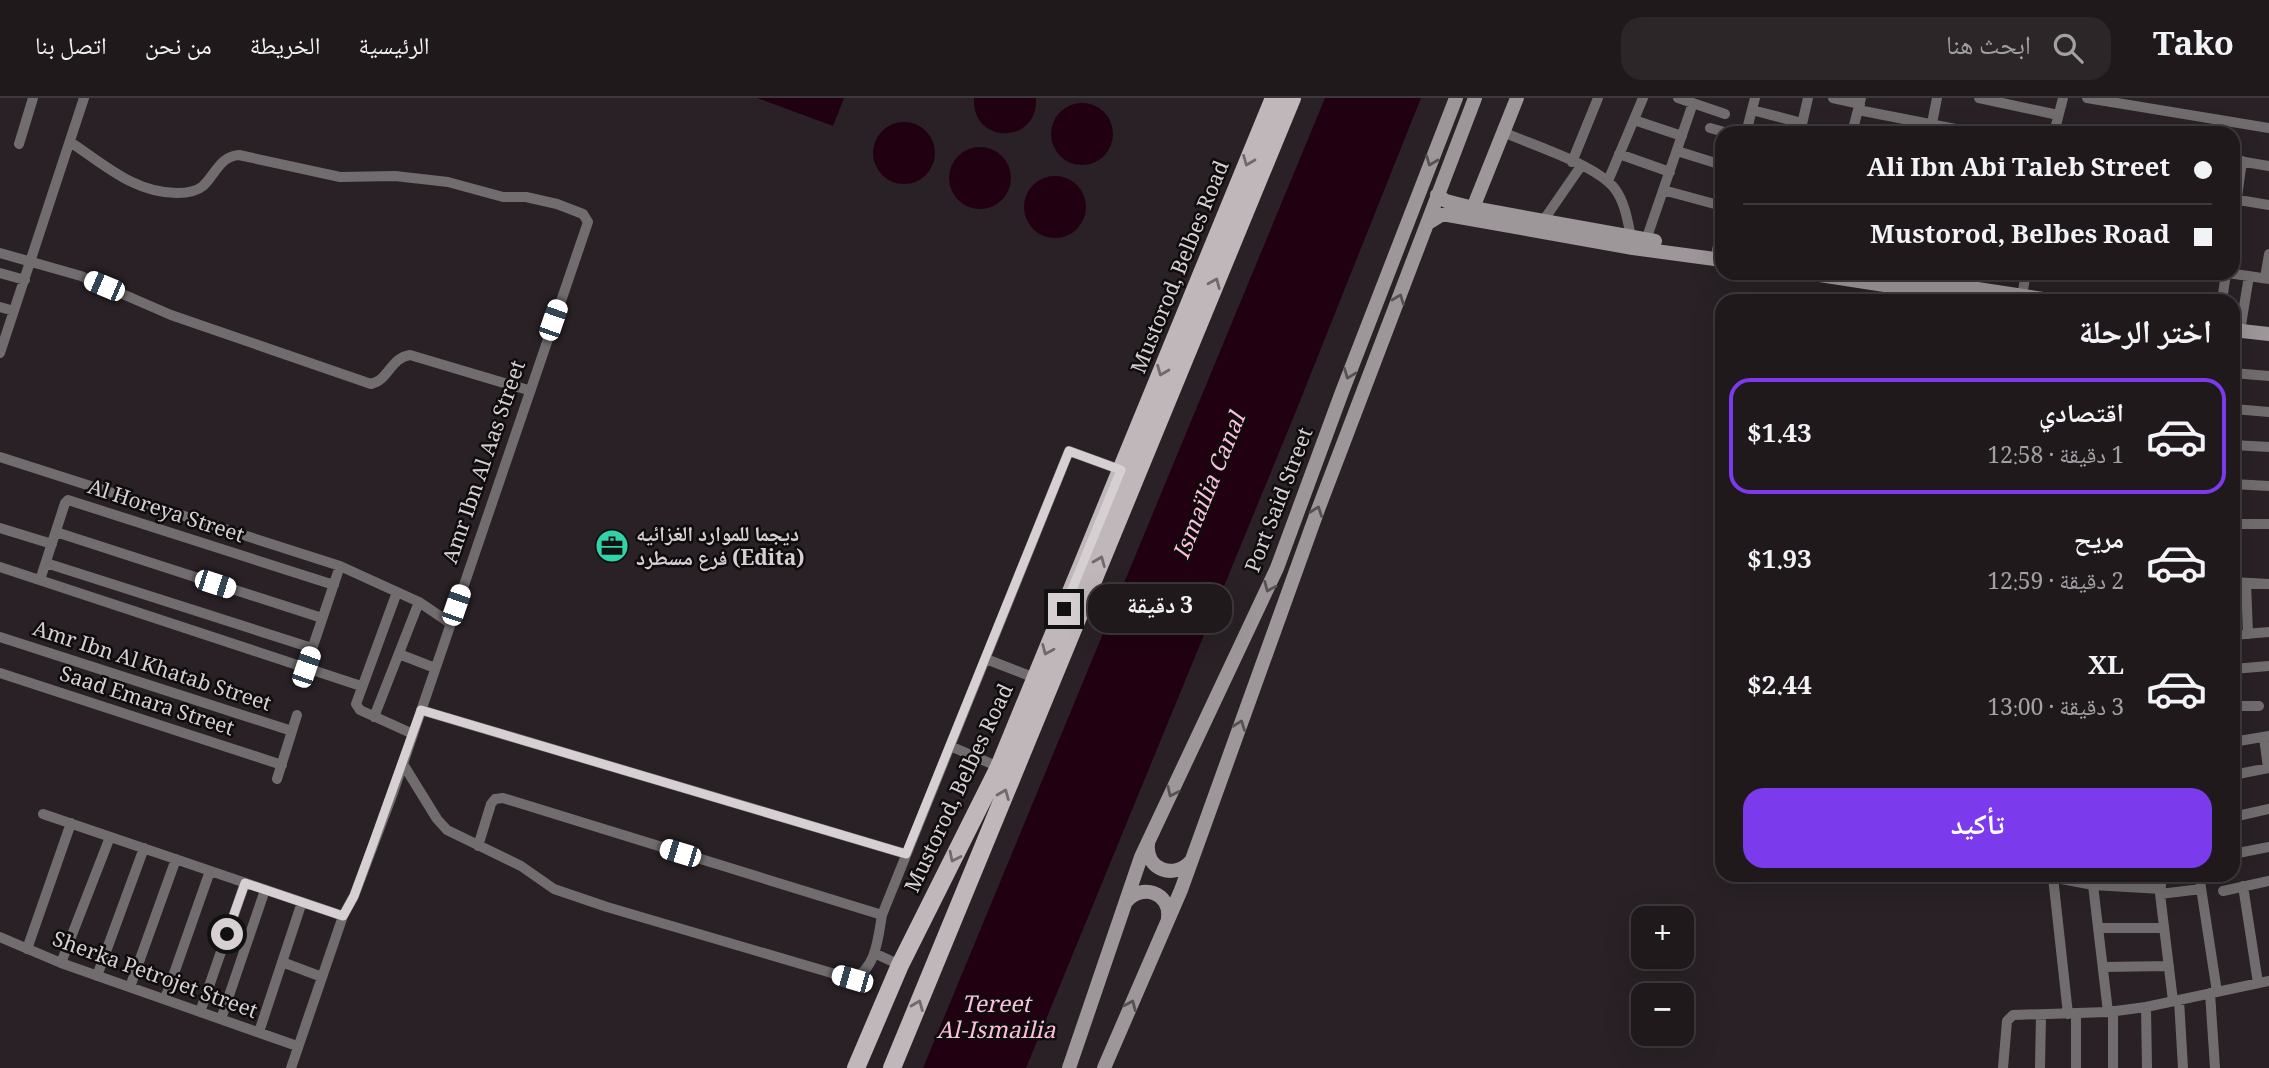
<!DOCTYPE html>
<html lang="ar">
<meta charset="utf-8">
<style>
body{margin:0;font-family:Georgia,"Noto Naskh Arabic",serif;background:#2c2629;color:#f1f3f6;direction:rtl;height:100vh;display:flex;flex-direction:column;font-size:26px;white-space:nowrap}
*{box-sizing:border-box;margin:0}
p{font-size:23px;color:#a1a0a3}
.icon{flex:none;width:38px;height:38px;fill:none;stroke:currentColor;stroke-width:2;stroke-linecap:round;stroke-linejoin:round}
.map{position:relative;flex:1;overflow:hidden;direction:ltr}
.drawer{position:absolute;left:1715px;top:196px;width:525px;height:588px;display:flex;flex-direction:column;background:#1f191c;border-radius:21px;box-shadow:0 7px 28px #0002,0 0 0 2px #3c383b;direction:rtl}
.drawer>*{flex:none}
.top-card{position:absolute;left:1715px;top:28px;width:525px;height:154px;border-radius:21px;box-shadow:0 7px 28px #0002,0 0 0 2px #3c383b;direction:rtl;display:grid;align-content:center;height:154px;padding:0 28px;background:#1f191c}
.fabs{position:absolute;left:1631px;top:808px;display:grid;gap:14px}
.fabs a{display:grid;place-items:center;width:63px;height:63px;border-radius:14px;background:#1f191c;box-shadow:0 7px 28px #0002,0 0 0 2px #3c383b;font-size:35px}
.end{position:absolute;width:32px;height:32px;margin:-16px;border:9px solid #d6d0d3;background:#111;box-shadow:0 0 0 4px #111}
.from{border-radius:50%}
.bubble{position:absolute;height:49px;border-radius:21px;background:#1f191c;box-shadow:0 7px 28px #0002,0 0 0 2px #3c383b;font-size:23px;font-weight:800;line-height:49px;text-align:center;direction:rtl}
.car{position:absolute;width:21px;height:42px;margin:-21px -10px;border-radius:9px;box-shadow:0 0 5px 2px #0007;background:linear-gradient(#fff 24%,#345 0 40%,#fff 0 76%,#345 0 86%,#fff 0)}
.top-card b{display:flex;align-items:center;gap:24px;height:66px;font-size:26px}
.top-card b+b{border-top:2px solid #3c383b}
.top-card i{width:18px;height:18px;background:#f1f3f6}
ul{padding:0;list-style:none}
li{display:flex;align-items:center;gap:21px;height:116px;margin:0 14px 10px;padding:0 14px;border:4px solid transparent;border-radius:21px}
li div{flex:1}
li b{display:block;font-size:26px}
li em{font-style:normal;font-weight:800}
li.current{border-color:#7c3aed}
li>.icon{width:63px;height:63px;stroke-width:1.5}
h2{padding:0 28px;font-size:32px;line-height:84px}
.action{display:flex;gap:14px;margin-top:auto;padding:14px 28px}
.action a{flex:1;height:80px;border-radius:21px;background:#7c3aed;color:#fff;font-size:28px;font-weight:800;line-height:80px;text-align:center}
header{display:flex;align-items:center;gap:42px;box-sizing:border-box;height:98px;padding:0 35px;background:#1f191c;border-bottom:2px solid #3c383b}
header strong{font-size:33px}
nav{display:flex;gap:38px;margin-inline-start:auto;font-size:24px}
.search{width:490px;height:63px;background:#2c2629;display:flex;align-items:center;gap:18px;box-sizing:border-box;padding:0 24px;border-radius:21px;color:#a1a0a3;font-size:26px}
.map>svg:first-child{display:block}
.water{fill:#210012}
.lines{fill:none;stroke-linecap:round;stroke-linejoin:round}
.street{stroke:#716d6f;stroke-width:10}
.secondary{stroke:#9e979a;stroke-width:14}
.primary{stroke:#c0b7bb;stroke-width:18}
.oneway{stroke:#706a6d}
.oneway2{stroke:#565254}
.route{stroke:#d6d0d3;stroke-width:9}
.labels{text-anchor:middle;stroke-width:5;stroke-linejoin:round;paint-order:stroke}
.street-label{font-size:21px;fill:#d6d0d3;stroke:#0f0c0d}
.poi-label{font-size:21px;font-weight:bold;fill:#d6d0d3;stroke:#0f0c0d;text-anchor:start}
.water-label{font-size:23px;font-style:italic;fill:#fcbeda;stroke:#0f0c0d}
</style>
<header>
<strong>Tako</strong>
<div class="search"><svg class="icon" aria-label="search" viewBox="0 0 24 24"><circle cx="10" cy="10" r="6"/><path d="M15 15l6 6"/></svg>ابحث هنا</div>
<nav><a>الرئيسية</a><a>الخريطة</a><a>من نحن</a><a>اتصل بنا</a></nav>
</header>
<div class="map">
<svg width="2269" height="970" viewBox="0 0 2269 970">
<rect width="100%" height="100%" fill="#292125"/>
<path class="water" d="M757,0H844L833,28Z
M974,0H1036C1039,47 971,47 974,0Z
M1325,0H1421L1296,313L1026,970H923Z
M1051 36a31 31 0 1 1 62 0a31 31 0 1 1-62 0Z
M873 55a31 31 0 1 1 62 0a31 31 0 1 1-62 0Z
M949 80a31 31 0 1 1 62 0a31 31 0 1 1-62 0Z
M1024 109a31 31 0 1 1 62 0a31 31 0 1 1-62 0Z"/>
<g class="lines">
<path class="street" d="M1678,0L1725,16
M1833,0L1860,6
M1979,0L2058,17
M2087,0L2269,30
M1752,12L1802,25
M1858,12L1976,35
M1634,22L1682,38
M1710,30L1728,35
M1503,34C1532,47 1597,67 1615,91C1626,106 1628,126 1632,144
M1746,35L1755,0
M1800,35L1808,0
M1852,35L1861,0
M1930,35L1937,0
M2054,35L2063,0
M70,44C104,66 134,95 177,95C186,95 196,94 203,88C215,77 220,58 239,57L340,79L395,78L448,84L503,99H526L557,106L583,116L588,124L393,695L354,798L343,818L291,970
M19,46L33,0
M1677,53L1722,67
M1619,56L1670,74
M2233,62L2269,68
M1572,64L1598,0
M1608,83L1643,0
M1663,92L1722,108
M2233,101L2269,107
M1543,123L1581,68
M2233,128L2242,63
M1646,142L1693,5
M1717,152L1722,131
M0,155L81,178L171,217L371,286C389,282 390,260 410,257L528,292
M0,175L25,182
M2228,175L2269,181
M2265,180L2269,156
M1963,189L1966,175
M2022,198L2026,175
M2222,203L2226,175
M0,209L14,213
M2240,233L2249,178
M0,255L84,0
M2233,275L2269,278
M2234,311L2269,314
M2233,347L2269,349
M0,359L340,468L419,504L450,525
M2233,386L2269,388
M2233,426H2269
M0,430L52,446
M56,434L322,520
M46,465L312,550
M0,469L361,588
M40,482L65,405L68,402L334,487
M2233,484L2269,486
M2246,485L2248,536
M397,494L356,606L360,612L413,636
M2233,537L2269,534
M0,539L292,633
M399,556L435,570
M986,561L1035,580
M306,569L340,468
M2233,571L2269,568
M0,575L282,667
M2233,608H2259
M421,612L906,756
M374,619L419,504
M2264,639L2268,670
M2233,644L2269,638
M950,648L999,669
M403,666L437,721L447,732L521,768L554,791L607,809L852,881C876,872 878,840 882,817L1069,353L1121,372
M2233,677L2269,670
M277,681L297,617
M43,716L343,818
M2233,719L2269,711
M478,748L491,706L495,701L503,700L882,817
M2233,756L2269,749
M2041,777L2093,787L2161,791
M2162,777L2160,796L2173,903
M2199,777L2217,894
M2053,779L2068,916
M2093,787L2108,914
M2243,788L2258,885
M2223,793L2269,783
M2160,796L2201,791
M2098,830H2164
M0,839L61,865L297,948
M27,851L71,725
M874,855L900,867
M282,864L322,879
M61,865L110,739
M2103,869L2169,868
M97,878L144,750
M130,889L176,761
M2210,895L2215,970
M165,901L210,773
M2179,902L2183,970
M2146,909L2147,970
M200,914L245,785
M221,921L265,792
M259,934L302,804
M2003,970L2007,923L2013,917L2108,914L2146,909L2269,883
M2040,970L2041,917
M2076,970V916
M2113,970V913"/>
<path class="secondary" d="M1437,97L1446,103L1473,110L1655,143
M1473,110L1517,0
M1428,125L1441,117H1448L1633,150L1722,162
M1807,175L1988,203
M1873,175L2056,203
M2233,232L2269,236
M1148,746C1145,772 1175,782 1191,763
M1126,804C1141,785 1171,794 1168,820
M1069,970L1141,759L1277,470L1342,294L1456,0
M1104,970L1181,792L1319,409L1475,0"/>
<path class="primary" d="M856,970L900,867L999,669L1274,0
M892,970L1292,0"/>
</g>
<defs><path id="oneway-chevron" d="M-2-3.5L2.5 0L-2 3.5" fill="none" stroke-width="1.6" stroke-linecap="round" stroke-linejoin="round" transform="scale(1.75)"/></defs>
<g class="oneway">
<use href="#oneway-chevron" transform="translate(1248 63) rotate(112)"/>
<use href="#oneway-chevron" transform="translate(1215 185) rotate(-67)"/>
<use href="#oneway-chevron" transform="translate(1162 273) rotate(112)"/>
<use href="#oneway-chevron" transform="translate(1100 463) rotate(-68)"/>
<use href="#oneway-chevron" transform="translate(1047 552) rotate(113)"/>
<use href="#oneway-chevron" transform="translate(1004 696) rotate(-68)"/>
<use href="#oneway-chevron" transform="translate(954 759) rotate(116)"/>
<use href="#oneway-chevron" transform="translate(918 907) rotate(-68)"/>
</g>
<g class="oneway2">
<use href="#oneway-chevron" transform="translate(1431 63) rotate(111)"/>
<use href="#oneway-chevron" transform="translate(1399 201) rotate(-69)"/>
<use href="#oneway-chevron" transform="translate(1349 276) rotate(111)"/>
<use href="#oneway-chevron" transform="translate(1317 413) rotate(-70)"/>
<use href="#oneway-chevron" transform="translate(1269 489) rotate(113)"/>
<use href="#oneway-chevron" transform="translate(1240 627) rotate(-70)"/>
<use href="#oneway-chevron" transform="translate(1172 694) rotate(115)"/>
<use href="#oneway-chevron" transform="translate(1131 907) rotate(-67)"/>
</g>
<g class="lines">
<path class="route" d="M227,836L245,785L343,818L354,798L373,746L421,612L906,756L1069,353L1121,372L1064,511"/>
</g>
<defs>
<symbol id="office-disc" viewBox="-11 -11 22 22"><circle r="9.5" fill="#31d4a9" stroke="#0f0c0d"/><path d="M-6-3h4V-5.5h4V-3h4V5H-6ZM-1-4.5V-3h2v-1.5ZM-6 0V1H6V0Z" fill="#111"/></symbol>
</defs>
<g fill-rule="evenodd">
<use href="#office-disc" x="593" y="429" width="38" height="38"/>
</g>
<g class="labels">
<g class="street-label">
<text transform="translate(1180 169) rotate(-68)" y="7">Mustorod, Belbes Road</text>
<text transform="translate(484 364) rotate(-71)" y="7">Amr Ibn Al Aas Street</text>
<text transform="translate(1279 402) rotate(-69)" y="7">Port Said Street</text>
<text transform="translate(166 413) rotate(18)" y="7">Al Horeya Street</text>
<text transform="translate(152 568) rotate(18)" y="7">Amr Ibn Al Khatab Street</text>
<text transform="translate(147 603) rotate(18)" y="7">Saad Emara Street</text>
<text transform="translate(959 690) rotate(-65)" y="7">Mustorod, Belbes Road</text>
<text transform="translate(155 877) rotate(20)" y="7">Sherka Petrojet Street</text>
</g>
<g class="poi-label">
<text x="636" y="443">ديجما للموارد الغزائيه<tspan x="636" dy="24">فرع مسطرد (Edita)</tspan></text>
</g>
<g class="water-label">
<text transform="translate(1209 388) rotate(-68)" y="8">Ismaïlia Canal</text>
<text x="996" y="914">Tereet<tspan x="996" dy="26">Al-Ismailia</tspan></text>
</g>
</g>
</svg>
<div class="fabs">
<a>+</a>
<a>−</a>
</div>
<i class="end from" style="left:227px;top:836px"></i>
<i class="end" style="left:1064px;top:511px"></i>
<div class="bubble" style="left:1088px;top:486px;width:144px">3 دقيقة</div>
<i class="car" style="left:104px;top:188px;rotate:293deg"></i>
<i class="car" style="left:553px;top:222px;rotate:19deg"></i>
<i class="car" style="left:215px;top:486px;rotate:108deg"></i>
<i class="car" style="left:456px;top:507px;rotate:19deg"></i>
<i class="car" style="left:306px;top:569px;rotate:19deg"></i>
<i class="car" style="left:680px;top:755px;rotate:287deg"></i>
<i class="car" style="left:852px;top:881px;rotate:286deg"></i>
<div class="top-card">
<b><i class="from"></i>Ali Ibn Abi Taleb Street</b>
<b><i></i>Mustorod, Belbes Road</b>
</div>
<section class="drawer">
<h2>اختر الرحلة</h2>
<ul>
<li class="current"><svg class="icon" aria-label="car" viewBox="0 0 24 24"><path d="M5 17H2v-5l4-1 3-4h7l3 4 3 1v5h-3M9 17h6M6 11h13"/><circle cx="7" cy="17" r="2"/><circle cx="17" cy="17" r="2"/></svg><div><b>اقتصادي</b><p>1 دقيقة · 12:58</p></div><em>$1.43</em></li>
<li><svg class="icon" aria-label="car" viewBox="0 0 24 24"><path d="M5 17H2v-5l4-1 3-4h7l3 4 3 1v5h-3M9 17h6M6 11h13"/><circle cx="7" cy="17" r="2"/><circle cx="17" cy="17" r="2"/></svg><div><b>مريح</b><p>2 دقيقة · 12:59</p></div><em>$1.93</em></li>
<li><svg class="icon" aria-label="car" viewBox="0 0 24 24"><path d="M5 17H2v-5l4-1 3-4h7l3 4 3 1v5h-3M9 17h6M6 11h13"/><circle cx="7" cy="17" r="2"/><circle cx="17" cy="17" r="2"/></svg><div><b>XL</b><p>3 دقيقة · 13:00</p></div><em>$2.44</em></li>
</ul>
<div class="action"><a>تأكيد</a></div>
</section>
</div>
